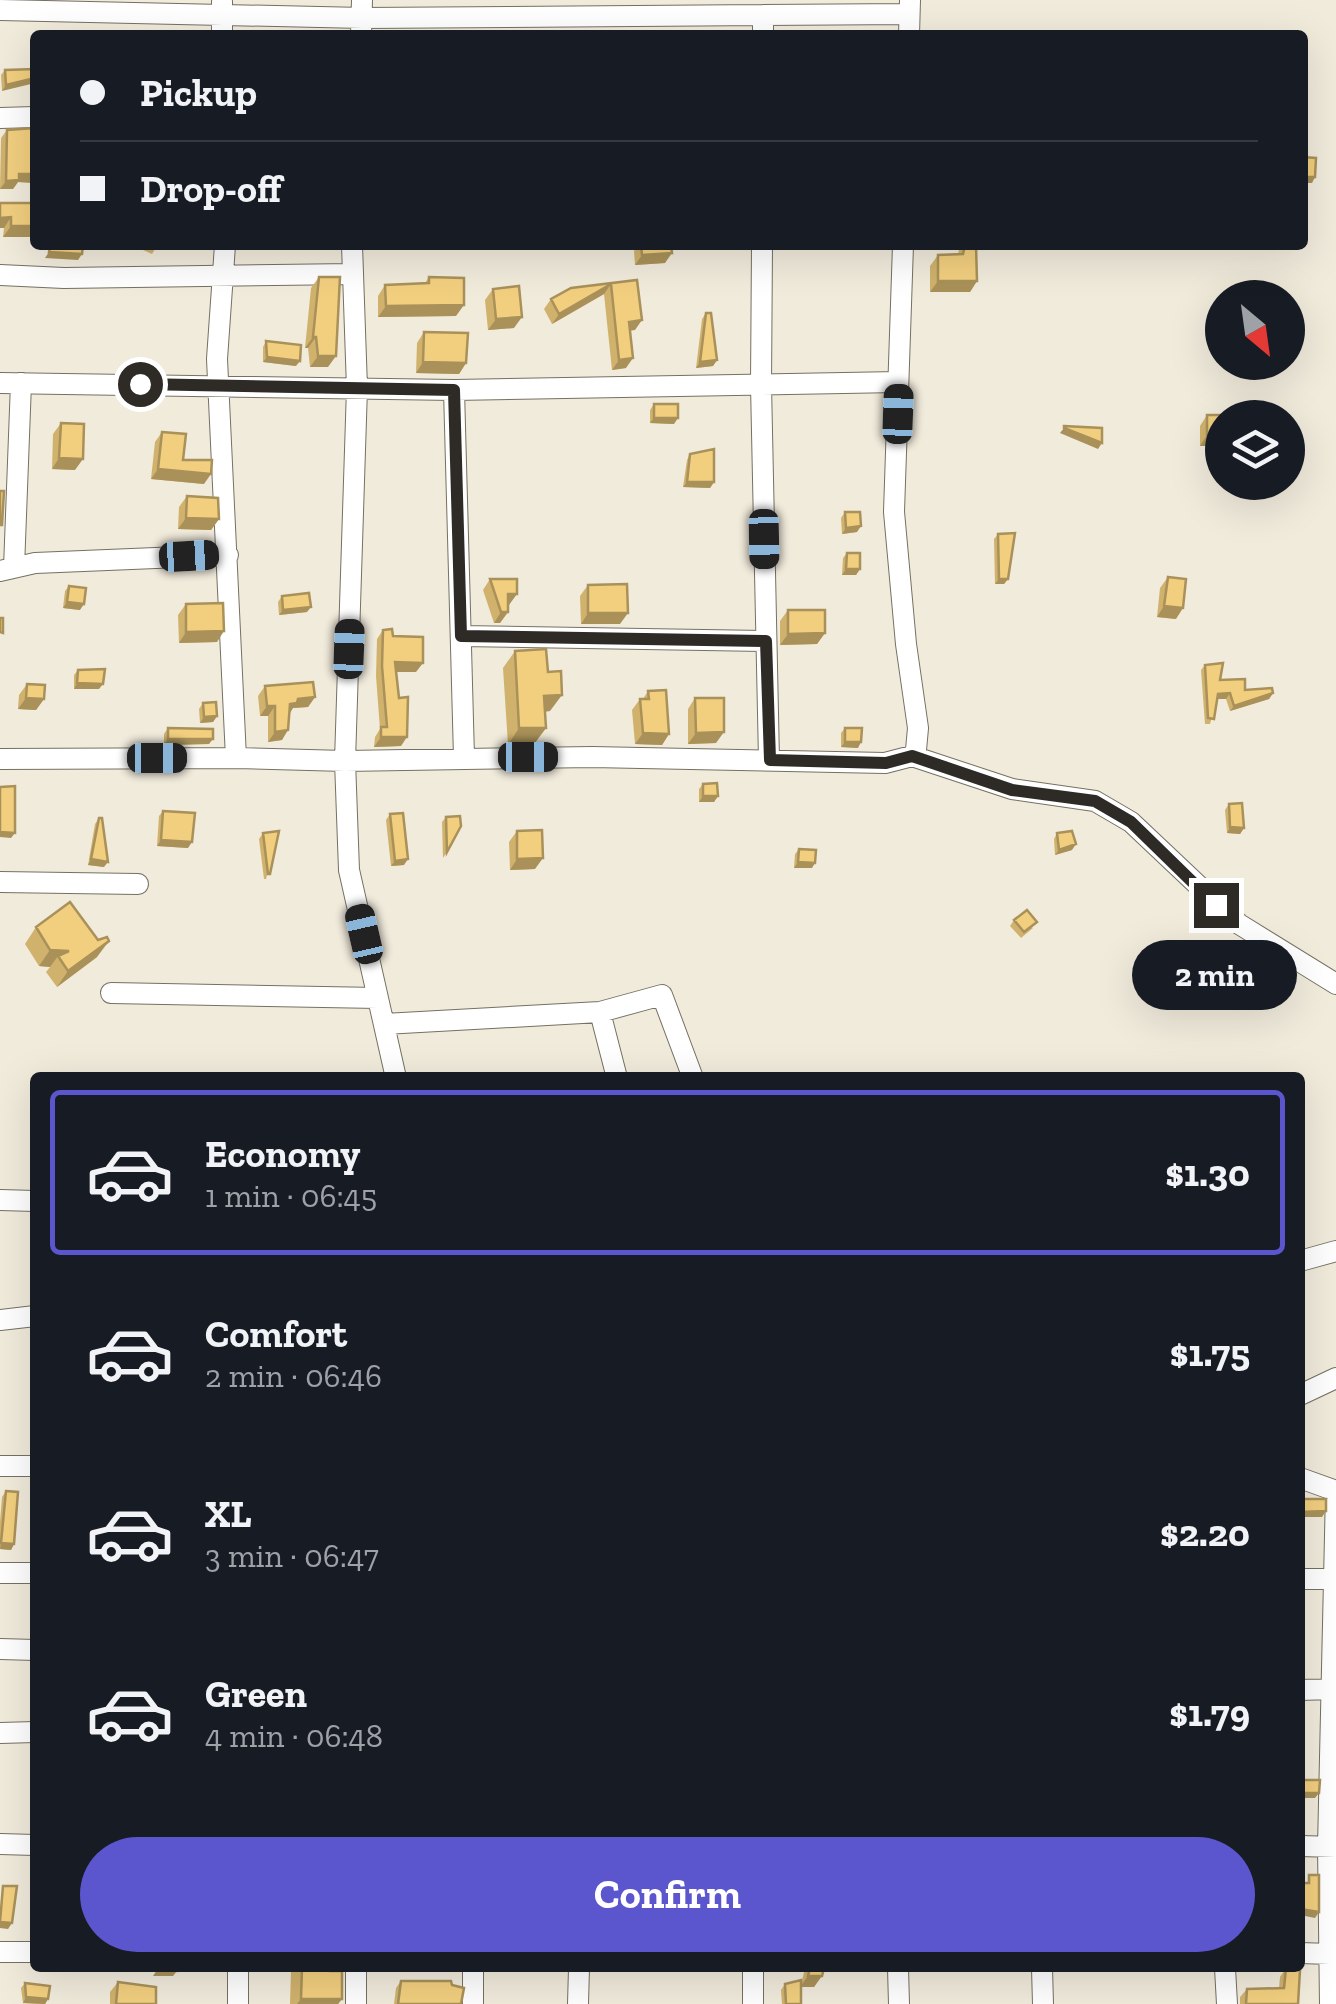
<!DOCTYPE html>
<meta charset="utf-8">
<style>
body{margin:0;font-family:"Zilla Slab",serif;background:#20242c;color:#f1f3f6;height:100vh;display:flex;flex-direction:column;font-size:38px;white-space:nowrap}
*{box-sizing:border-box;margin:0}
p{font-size:32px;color:#9ea1a6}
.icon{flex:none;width:55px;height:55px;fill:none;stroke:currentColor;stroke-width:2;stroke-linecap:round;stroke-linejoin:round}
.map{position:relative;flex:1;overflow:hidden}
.sheet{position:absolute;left:30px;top:1072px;width:1275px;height:900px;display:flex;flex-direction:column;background:#171b24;border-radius:10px;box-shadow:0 10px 40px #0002}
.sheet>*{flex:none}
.top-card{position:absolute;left:30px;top:30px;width:1278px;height:220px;border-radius:10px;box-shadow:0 10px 40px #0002;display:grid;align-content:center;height:220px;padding:0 50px;background:#171b24}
.needle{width:65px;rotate:151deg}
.controls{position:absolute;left:1205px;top:280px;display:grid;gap:20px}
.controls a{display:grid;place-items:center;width:100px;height:100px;border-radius:50%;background:#171b24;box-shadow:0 10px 40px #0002;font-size:50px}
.end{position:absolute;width:45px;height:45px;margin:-22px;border:12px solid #2e2b26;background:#fff;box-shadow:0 0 0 5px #fff}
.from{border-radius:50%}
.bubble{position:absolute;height:70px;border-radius:35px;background:#171b24;box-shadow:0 10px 40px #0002;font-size:32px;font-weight:700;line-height:70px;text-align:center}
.car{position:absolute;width:30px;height:60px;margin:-30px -15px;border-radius:12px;box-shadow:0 0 8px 2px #0007;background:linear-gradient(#222 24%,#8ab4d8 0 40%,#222 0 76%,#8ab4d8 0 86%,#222 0)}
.top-card b{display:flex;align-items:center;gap:35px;height:95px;font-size:38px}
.top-card b+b{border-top:2px solid #363941}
.top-card i{width:25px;height:25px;background:#f1f3f6}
ul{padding:18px 0 0;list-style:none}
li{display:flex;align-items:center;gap:30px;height:165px;margin:0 20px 15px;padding:0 30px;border:5px solid transparent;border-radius:10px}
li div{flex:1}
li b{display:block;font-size:38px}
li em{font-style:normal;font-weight:700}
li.active{border-color:#5c56ce}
li>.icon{width:90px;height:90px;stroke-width:1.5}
.cta{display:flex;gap:20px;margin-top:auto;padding:20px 50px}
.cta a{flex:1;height:115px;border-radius:60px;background:#5c56ce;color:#fff;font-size:40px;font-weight:700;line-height:115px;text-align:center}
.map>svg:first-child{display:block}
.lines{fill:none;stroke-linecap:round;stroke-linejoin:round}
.minor-casing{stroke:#757063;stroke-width:22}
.minor{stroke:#fff;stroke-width:20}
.wall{fill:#d0b26d}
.shaded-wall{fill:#a99159}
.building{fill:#f2cf7f;stroke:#a99159;stroke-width:2.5}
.route{stroke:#2e2b26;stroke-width:12}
</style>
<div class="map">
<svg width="1336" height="2004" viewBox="0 0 1336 2004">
<rect width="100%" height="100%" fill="#f1ebdc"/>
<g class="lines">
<defs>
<path id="minor" d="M222,2V35
M0,10L363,18L909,14
M361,35L362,0
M763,35V15
M909,35L910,0
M0,118L35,117
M225,245L217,359L236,758
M352,245L357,388L345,761L349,870L396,1078
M762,245L761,385L769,760
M903,245L894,512L906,644L918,728L916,750L912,756
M0,275L64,278L352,274
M0,383L454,390L898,382
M454,390L464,757
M14,568L21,383
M0,571L35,563L228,555
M461,636L766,641
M0,759L236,758L345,761L592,757L885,763L912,756L1012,789L1095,801L1131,822L1239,924L1336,984
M0,882L138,884
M111,993L378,998
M600,1012L617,1078
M384,1024L600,1012L662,995L693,1078
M0,1200L35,1201
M1300,1261L1336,1251
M0,1320L35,1316
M1300,1395L1336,1378
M0,1466H35
M1300,1478L1336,1491
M0,1573H35
M1300,1579H1334
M0,1649L35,1650
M1300,1690L1332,1689
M0,1733L35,1732
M0,1844L35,1845
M1300,1846L1336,1847
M0,1952H35
M1300,1953L1330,1954
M356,1968V2004
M898,1968L899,2004
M1042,1968L1043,2004
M1225,1968L1227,2004
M238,2004V1968
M473,2004V1968
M578,2004L579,1968
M753,2004V1968
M1330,2004L1328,1847L1336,1491"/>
</defs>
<use href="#minor" class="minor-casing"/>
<use href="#minor" class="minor"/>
</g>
<path class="wall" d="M35,69L2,91L1,75L5,70Z
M7,130L35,183L18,182L13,189H0L1,138Z
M0,203L35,237H3L4,228H0Z
M132,245H156L155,249L152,254Z
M639,245H671L665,263L635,265L634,251Z
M960,245H976L977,281L970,292H930V266L938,255L958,254Z
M319,277L328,367H310L308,348H305L311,288Z
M429,277L456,316L378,317V296L385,285L425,283Z
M616,282L635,330H630L626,368L612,370L604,294L552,324L544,309L551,299Z
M493,289L514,328L488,330L485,300Z
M706,313L717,360L713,366L696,368L702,319Z
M424,332L466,363L459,374L416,373L417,343Z
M266,341L296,366L263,362V347Z
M654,404L674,424L650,423V410Z
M1207,415H1223L1222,436L1216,446H1200V426Z
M61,423L75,470L52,469L53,434Z
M162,432L183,460L204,484L151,479L155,442Z
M690,454L714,482L710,488L683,487L687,460Z
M187,496L219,519L211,530L178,529L179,507Z
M845,512L857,532L842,534L841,518Z
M998,534L1008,579L1004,584H995L994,539Z
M847,553L860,569L856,575H842L843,558Z
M1168,577L1176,619L1157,617L1160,588Z
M490,579L509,605H508V612L500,623H494L483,590Z
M588,585L620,624H581L580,596Z
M69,586L80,610L63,608L65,591Z
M282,596L307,612L279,615L278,602Z
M186,604L217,642L179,643L178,615Z
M788,610L825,633L817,644L780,645V621Z
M383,630L393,636L416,672H396L401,746L374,747L375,737L380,729L376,676L377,639Z
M515,651L550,711L545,712L546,728L534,744L508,745L503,668Z
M1205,665L1220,680L1245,690L1273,693L1269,699L1230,711L1226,699H1217L1210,724H1205L1201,670Z
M78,670L99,689H74V675Z
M27,684L44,699L36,710L18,709L19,695Z
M265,686L315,697L308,707L293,708L289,713L282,740L268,742V716H260L258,696Z
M648,691L669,734L662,745L635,744L632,710L640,699H643Z
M695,698L716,743L688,744V709Z
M203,703L217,716L213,722L200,723L199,709Z
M168,728L209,744L164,745V734Z
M845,728L858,748L841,747V733Z
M703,784L718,796L714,802H699V789Z
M1229,804L1244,828L1240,834L1227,833L1225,810Z
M163,811L188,848L157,846L159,816Z
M390,814L404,865L391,866L386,820Z
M446,817L447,852L443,858L442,822Z
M99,818L104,867L88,865L95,824Z
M279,831L266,879H264L259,839L263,833Z
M517,831L535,869L510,870L509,842Z
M1057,833L1072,850L1055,855L1054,839Z
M799,849L812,868H794L795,854Z
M1014,920L1033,928L1021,938L1010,926Z
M36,927L97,957L57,987L46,972L50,967L39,966L25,944Z
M6,1491L14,1544L11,1550L0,1549V1521L2,1497Z
M293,1968H330V1971L342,1999L338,2004H290L291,1970Z
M805,1968H824L814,1987H801V2004H782L781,1990L785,1984L801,1985Z
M1286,1968L1298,2004H1240V1997L1247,1989L1279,1988L1280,1977Z
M401,1981L452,1985L461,2004H394L396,1988Z
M118,1982L156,2004H110V1992Z
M25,1983L48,1999L45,2004L23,2003L21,1988Z"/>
<path class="shaded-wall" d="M35,78V83L2,91L6,85Z
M19,174H35V183L18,182L13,189H0L6,181Z
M1302,177H1315L1312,183H1302Z
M11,217L4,228H0V218Z
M11,226H35V237H3Z
M49,252L82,254L78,260L45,258Z
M672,253L665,263L635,265L642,255Z
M938,281H977L970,292H930Z
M611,284L604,294L552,324L559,314Z
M464,305L456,316L378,317L386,306Z
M522,317L514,328L488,330L496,319Z
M642,320L635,330L622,332L629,322Z
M313,337H316L308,348H305Z
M318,356H336L328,367H310Z
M267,357L300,361L296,366L263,362Z
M633,358L626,368L612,370L619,360Z
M717,360L713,366L696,368L700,362Z
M423,362L466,363L459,374L416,373Z
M654,418H678L674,424L650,423Z
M1064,428L1102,443L1098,449L1060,433Z
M1207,435H1222V436L1216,446H1200Z
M59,458L83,459L75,470L52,469Z
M158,469L211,474L204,484L151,479Z
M687,482H714L710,488L683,487Z
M186,518L219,519L211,530L178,529Z
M861,526L857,532L842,534L846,528Z
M846,569H860L856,575H842Z
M999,579H1008L1004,584H995Z
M508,594H517L509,605H500Z
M67,602L84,604L80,610L63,608Z
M1164,606L1183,608L1176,619L1157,617Z
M311,607L307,612L279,615L283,610Z
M501,612H508L500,623H494Z
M588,613H628L620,624H581Z
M224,631L217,642L179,643L186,632Z
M825,633L817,644L780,645L788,634Z
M395,662L423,663L416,672H389Z
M77,683L103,684L99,689H74Z
M1230,693L1226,699H1214L1218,694Z
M1273,693L1269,699L1230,711L1234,706Z
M562,695L550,711L532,712L544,696Z
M315,697L308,707L293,708L290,713V704L298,699Z
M26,698L44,699L36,710L18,709Z
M267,706H275L268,716H260Z
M217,716L213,722L200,723L204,717Z
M519,728H546L534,744L508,745Z
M288,730L282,740L268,742L275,732Z
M724,732L716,743L688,744L696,733Z
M643,733L669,734L662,745L635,744Z
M381,737H407L401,746L374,747Z
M168,739H213L209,744L164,745Z
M845,742H861L858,748L841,747Z
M703,796H718L714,802H699Z
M1230,827L1244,828L1240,834L1227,833Z
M0,832L15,833L11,838L0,837Z
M161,840L192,842L188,848L157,846Z
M1076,844L1072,850L1055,855L1059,850Z
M543,858L535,869L510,870L517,859Z
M91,859L108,862L104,867L88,865Z
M408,859L404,865L391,866L395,861Z
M798,862L815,863L812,868H794Z
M109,941L97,957L57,987L68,971Z
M50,950L69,951L58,956L50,967L39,966Z
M1326,1511L1322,1517H1300V1512Z
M1,1543L14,1544L11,1550L0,1549Z
M1300,1793H1319L1315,1798H1300Z
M1300,1909L1319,1912L1315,1918L1300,1915Z
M0,1922L12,1923L8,1929L0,1928Z
M157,1970L177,1971L173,1976H153Z
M808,1976H822L814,1987H800Z
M26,1997L48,1999L45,2004L23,2003Z
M301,1999H342L338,2004H297Z"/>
<path class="building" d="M35,69V78L6,85L5,70Z
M35,128V174H19V180L6,181L7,130Z
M1302,157L1316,158L1315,177H1302Z
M0,203H35V226H11V217L0,218Z
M51,245H83L82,254L49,252Z
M641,245H671L672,253L642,255Z
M965,245H976L977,281H938V255L963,254Z
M319,277H340L336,356H318L316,337H313Z
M429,277L464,278V305L386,306L385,285L429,283Z
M637,280L642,320L629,322L633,358L619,360L611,284L559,314L551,299L571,288Z
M519,286L522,317L496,319L493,289Z
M706,313H711L717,360L700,362Z
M424,332L468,333L466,363L423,362Z
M266,341L301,345L300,361L267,357Z
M654,404H678V418H654Z
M1207,415H1223L1222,435H1207Z
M61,423L84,424L83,459L59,458Z
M1064,426L1102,428V443L1064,428Z
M162,432L186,434L183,460H212L211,474L158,469Z
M714,449V482H687L690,454Z
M0,491H4L2,525H0Z
M187,496L218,498L219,519L186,518Z
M845,512H860L861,526L846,528Z
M1015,533L1008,579H999L998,534Z
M847,553H860V569H846Z
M1168,577L1186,579L1183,608L1164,606Z
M490,579H517V594H508V612H501Z
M627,584L628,613H588V585Z
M69,586L86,588L84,604L67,602Z
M309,593L311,607L283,610L282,596Z
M223,603L224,631L186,632V604Z
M788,610H825V633L788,634Z
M0,618H3V633L0,632Z
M392,629L393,636L423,637V663L395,662L399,698L408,697L407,737H381V727H387L382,666L383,630Z
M546,649L548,672L561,671L562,695L544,696L546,728H519L515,651Z
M1223,663L1220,680L1245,679V690L1272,688L1273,693L1234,706L1230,693L1218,694L1214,719L1208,718L1205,665Z
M105,669L103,684L77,683L78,670Z
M313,682L315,697L298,699L297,703L290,704L288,730L275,732V706H267L265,686Z
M27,684L45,685L44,699L26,698Z
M666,690L669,734L643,733L640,699H649L648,691Z
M695,698H724V732L696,733Z
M216,702L217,716L204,717L203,703Z
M168,728L213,729V739H168Z
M845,728H862L861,742H845Z
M717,783L718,796H703V784Z
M15,786V833L0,832V787Z
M1242,803L1244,828L1230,827L1229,804Z
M163,811L195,813L192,842L161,840Z
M403,813L408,859L395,861L390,814Z
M460,816L461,826L447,852L446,817Z
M99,818H102L108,862L91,859Z
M542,830L543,858L517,859V831Z
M279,831L270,874H268L263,833Z
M1072,831L1076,844L1059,850L1057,833Z
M799,849L816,850L815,863L798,862Z
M70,902L98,940L107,937L109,941L68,971L58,956L69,951L50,950L36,927Z
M1027,910L1037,922L1024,932L1014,920Z
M6,1491L18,1492L14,1544L1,1543Z
M1300,1499H1326V1511L1300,1512Z
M1300,1780H1320L1319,1793H1300Z
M1309,1875H1319V1912L1300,1909V1883H1309Z
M3,1886H17L12,1923L0,1922Z
M157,1968H177V1971L157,1970Z
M302,1968H330V1971H342V1999H301Z
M810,1968H824L822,1976H808Z
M1286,1968L1300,1970L1298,2004H1246L1247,1989L1284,1988Z
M801,1980V2004H786L785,1984Z
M401,1981H451L452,1985L464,1988L461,2004H398Z
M118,1982L156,1987V2004H116Z
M25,1983L50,1986L48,1999L26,1997Z"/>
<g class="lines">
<path class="route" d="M140,384L454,390L461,636L766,641L770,760L886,763L912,756L1012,790L1095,801L1131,822L1216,905"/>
</g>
</svg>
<div class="controls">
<a><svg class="needle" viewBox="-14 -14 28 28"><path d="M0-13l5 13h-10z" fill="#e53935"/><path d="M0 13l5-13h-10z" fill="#9ea1a6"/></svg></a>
<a><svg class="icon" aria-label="layers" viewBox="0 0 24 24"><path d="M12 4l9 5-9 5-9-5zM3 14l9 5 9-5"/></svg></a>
</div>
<i class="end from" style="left:140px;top:384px"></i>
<i class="end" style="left:1216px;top:905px"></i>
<div class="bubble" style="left:1132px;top:940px;width:165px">2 min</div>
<i class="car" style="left:898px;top:414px;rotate:2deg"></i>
<i class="car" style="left:764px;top:539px;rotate:179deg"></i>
<i class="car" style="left:189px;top:556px;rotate:87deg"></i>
<i class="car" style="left:349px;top:649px;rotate:2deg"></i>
<i class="car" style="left:528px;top:757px;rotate:90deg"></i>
<i class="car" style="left:157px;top:758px;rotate:90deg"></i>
<i class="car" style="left:364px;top:934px;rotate:347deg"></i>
<div class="top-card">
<b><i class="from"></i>Pickup</b>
<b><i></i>Drop-off</b>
</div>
<section class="sheet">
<ul>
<li class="active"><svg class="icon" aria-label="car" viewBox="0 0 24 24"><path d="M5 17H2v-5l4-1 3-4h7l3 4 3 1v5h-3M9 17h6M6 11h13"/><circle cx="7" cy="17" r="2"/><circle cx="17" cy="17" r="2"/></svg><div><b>Economy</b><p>1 min · 06:45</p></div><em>$1.30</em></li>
<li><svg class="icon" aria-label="car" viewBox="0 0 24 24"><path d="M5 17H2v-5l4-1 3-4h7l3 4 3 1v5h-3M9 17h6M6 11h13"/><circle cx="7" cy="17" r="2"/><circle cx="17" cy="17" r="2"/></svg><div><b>Comfort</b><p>2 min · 06:46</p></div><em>$1.75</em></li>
<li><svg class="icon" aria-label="car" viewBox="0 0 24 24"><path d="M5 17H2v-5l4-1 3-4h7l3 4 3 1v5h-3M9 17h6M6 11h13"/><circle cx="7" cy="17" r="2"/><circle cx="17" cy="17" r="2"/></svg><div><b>XL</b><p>3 min · 06:47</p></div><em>$2.20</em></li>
<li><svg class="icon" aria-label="car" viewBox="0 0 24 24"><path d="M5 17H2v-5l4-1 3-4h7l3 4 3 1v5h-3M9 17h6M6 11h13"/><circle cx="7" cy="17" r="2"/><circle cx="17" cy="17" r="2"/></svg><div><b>Green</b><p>4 min · 06:48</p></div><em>$1.79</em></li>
</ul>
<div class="cta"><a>Confirm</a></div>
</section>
</div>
